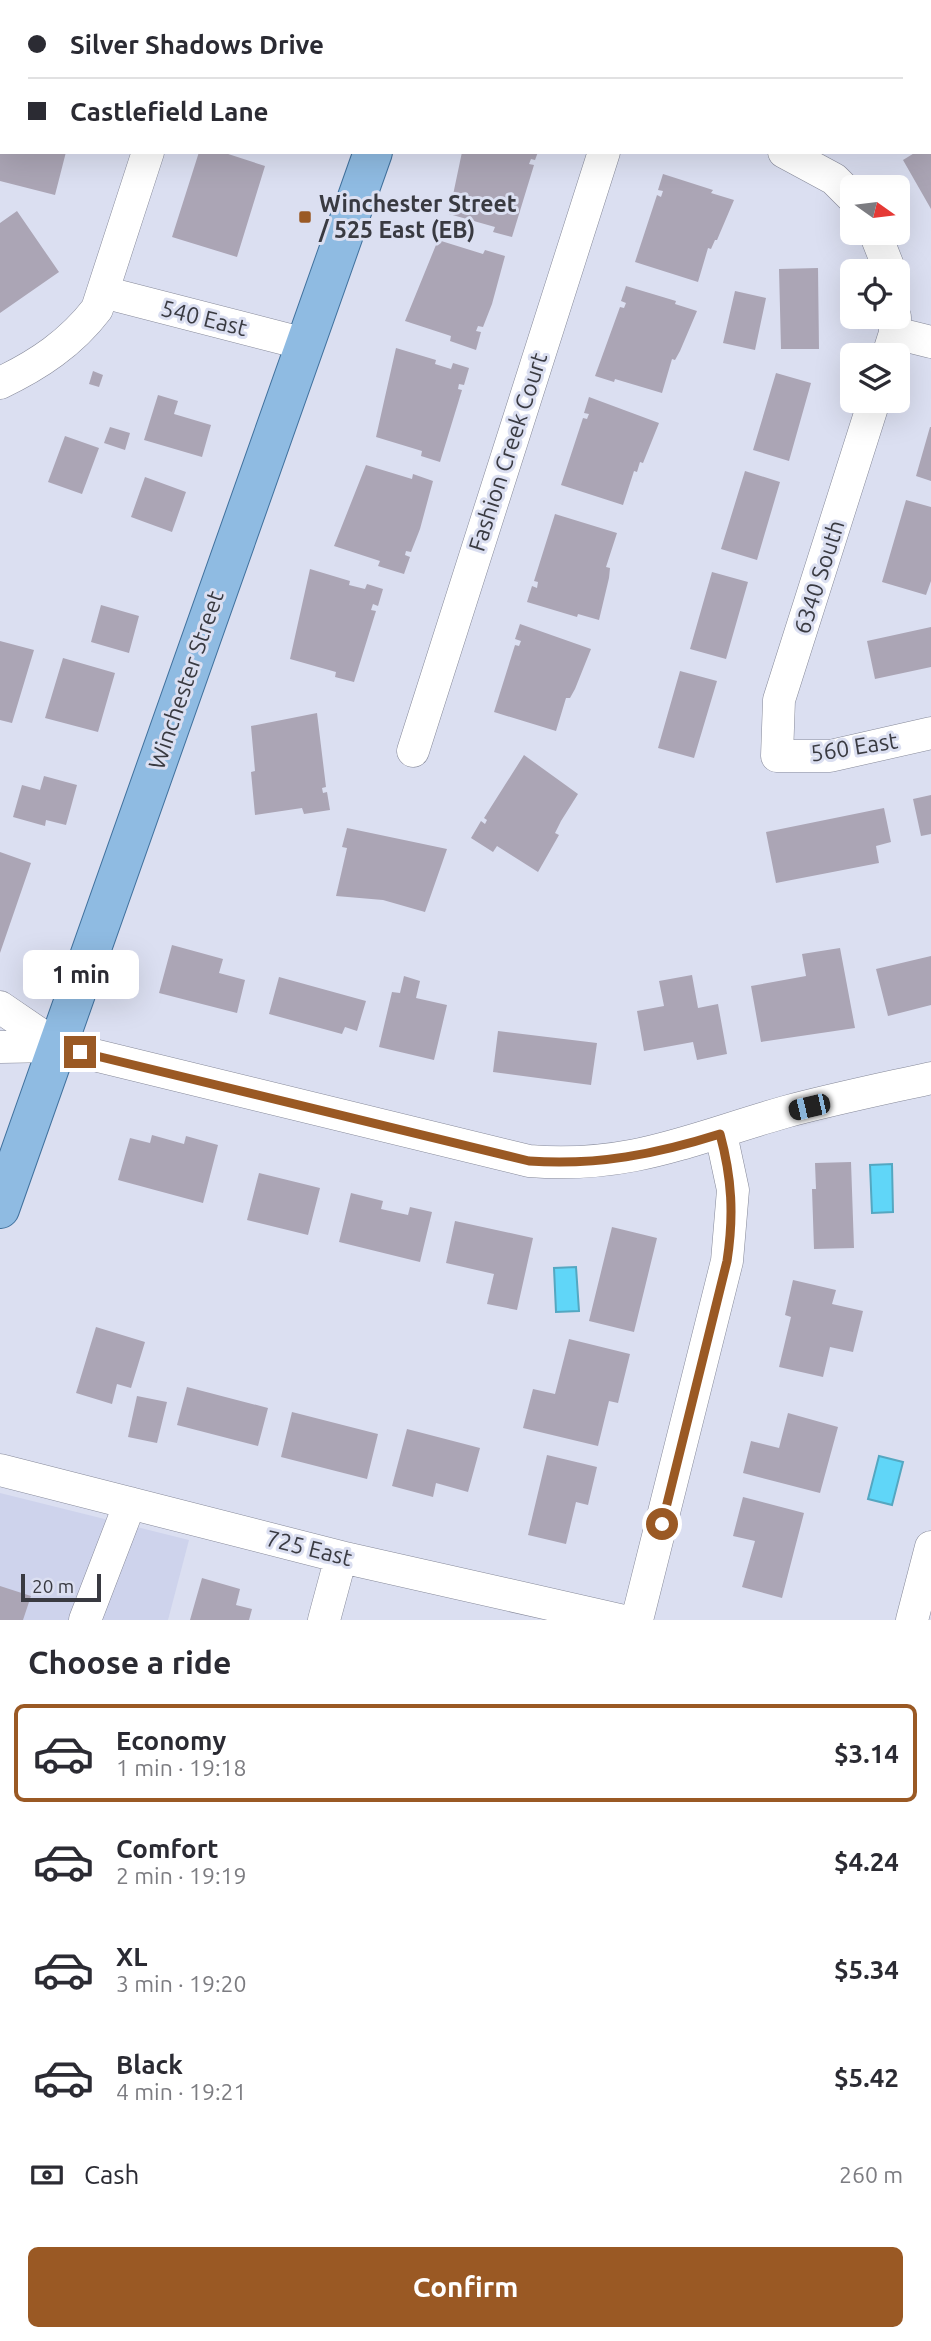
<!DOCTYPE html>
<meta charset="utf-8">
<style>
body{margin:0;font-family:Ubuntu,sans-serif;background:#f2f2f3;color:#2b2b33;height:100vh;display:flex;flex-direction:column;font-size:26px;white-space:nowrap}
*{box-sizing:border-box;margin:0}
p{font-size:23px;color:#7c7c81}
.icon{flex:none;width:38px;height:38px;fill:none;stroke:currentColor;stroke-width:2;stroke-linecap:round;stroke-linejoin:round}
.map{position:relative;height:1620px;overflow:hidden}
.sheet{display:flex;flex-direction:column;background:#fff;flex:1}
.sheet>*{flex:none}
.guide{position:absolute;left:0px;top:0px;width:931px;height:154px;box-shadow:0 7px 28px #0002;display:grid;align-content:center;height:154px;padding:0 28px;background:#fff}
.needle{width:46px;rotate:104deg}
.controls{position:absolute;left:840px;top:175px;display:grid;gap:14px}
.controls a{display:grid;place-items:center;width:70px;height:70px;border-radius:10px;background:#fff;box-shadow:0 7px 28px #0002;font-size:35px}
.scale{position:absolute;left:21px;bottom:18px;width:80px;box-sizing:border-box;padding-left:7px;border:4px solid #393a41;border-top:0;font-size:19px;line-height:24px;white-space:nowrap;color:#393a41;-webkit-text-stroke:5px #dbdff1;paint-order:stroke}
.end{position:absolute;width:32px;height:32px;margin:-16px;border:9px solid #9a5924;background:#fff;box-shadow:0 0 0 4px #fff}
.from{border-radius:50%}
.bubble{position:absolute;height:49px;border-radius:10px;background:#fff;box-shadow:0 7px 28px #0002;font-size:23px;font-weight:700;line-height:49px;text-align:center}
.car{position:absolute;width:21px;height:42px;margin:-21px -10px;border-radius:9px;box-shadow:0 0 5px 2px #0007;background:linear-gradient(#222 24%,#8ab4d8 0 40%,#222 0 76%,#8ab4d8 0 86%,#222 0)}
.guide b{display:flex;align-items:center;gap:24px;height:66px;font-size:26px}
.guide b+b{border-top:2px solid #e1e1e2}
.guide i{width:18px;height:18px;background:#2b2b33}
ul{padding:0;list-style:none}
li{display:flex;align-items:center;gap:21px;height:98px;margin:0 14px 10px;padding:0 14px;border:4px solid transparent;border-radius:10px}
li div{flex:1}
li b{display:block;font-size:26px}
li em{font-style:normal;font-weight:700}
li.selected{border-color:#9a5924}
li>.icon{width:63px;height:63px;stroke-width:1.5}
h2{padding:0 28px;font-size:32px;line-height:84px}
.pay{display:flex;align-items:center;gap:18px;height:77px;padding:0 28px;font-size:26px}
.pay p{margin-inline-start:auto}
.primary-button{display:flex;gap:14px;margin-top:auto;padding:14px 28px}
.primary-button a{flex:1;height:80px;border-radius:10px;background:#9a5924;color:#fff;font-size:28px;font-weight:700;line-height:80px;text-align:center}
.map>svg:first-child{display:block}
.built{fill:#ced3ec}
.water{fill:#60d6f8;stroke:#54a7c1;stroke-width:2}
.building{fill:#aba5b5}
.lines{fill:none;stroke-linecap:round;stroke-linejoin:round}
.minor-casing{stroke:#868999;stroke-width:33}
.major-casing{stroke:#40719d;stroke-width:40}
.minor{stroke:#fff;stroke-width:32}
.major{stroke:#8fbbe2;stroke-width:38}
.route{stroke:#9a5924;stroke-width:9}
.poi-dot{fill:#9a5924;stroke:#dbdff1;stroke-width:2.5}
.labels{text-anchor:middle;stroke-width:6;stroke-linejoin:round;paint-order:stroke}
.poi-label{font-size:23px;font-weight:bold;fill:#393a41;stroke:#dbdff1;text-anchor:start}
.street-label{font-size:23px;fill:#393a41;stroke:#dbdff1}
</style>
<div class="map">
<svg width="931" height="1620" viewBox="0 0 931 1620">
<rect width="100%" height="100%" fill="#dbdff1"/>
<path class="built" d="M0,1493L189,1540L168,1620H0Z"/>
<path class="water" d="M892,1164L893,1212L872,1213L870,1165Z
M576,1267L579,1311L556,1312L554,1268Z
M879,1456L903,1462L892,1505L868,1499Z"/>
<path class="building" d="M0,152H66L55,195L0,181Z
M199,152H222L265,166L237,257L172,237Z
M462,152H538L535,160L531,159L529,164L534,165L512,237L493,232L495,227L449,214Z
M916,152H931V209L903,160Z
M663,174L713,190L711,193L734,200L717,240H715L711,249L708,248L698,282L635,262L657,195L661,197L663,191L658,190Z
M17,211L59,272L0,313V223Z
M438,240L483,254L485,250L505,256L492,304L483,327L478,326L476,331L481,332L476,350L450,341L451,336L405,321Z
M818,268L819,349H781L779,269Z
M626,286L676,301L675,304L697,311L680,351L675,360L672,359L662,393L615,379L614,382L595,376L620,307L624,308L626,303L621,301Z
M735,291L766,298L755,350L723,343Z
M396,348L436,360L435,364L451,369L453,363L469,368L464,385L459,384L458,389L462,390L440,462L421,456L422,451L376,437Z
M93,371L103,375L99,387L89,384Z
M776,373L811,383L789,461L753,450Z
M158,395L178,401L174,414L211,425L202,457L144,440Z
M589,397L659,423L643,463L640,462L637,472L634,471L623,505L561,485L583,418L587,419L589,414L584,413Z
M110,427L130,433L125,450L104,443Z
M930,427H931V481L916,476Z
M65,436L99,448L82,494L48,482Z
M366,465L412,479L413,474L433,481L420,529L411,552L406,551L405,555L410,557L404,574L378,566L380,561L334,546Z
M745,471L780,482L757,560L721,549Z
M145,477L186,492L172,532L131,517Z
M906,500L931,507V581L926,595L882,582Z
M555,514L617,533L606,567L610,568L609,578L599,620L578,614L577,617L527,602L532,586L537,588L538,582L534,581Z
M310,569L350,581L349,585L365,589L367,584L383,589L378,606L373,604L371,610L376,611L354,682L335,677L336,672L290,659Z
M712,572L748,582L726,659L690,649Z
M101,605L139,616L129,653L91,642Z
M520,624L591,649L575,689L570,698H566L556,731L494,712L515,645L519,646L521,641L515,639Z
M931,627V667L875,679L867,641Z
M0,641L34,650L12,723L0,720Z
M63,658L115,673L98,732L45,718Z
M680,671L717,681L694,758L658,748Z
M317,713L326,787L322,788L323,793L327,792L330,810L304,814L302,808L255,815L251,772L255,771L251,726Z
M524,755L578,794L561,821L555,833L559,835L538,872L497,846L493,852L471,838L481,821L485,824L487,820L484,818Z
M44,776L77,785L66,825L46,820L45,826L13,817L22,785L40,790Z
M931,795V834L921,836L913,799Z
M884,808L891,842L876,846L879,863L776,883L766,832Z
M347,828L447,849L425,912L383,900L336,896L347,848L342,847Z
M0,852L31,863L0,953Z
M172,945L223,959L219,973L245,980L237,1013L159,993Z
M840,948L855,1028L761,1042L751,986L806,976L802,954Z
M931,956V1005L888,1016L876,969Z
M692,975L698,1008L718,1004L727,1054L697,1060L693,1042L644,1051L637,1011L664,1006L659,981Z
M404,976L420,981L416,998L447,1005L434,1060L379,1047L392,992L400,993Z
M279,977L366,1001L357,1031L345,1027L342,1034L269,1014Z
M498,1031L597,1043L591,1085L493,1072Z
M152,1135L184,1144L186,1136L218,1145L203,1203L118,1180L130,1138L150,1143Z
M851,1162L854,1248L814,1249L812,1189H816L815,1163Z
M259,1173L320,1188L308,1235L247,1220Z
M351,1193L383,1201L381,1209L408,1215L410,1207L432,1212L420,1262L339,1242Z
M455,1221L533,1238L517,1310L487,1304L494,1274L446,1263Z
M612,1227L657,1238L634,1332L589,1321Z
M793,1280L836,1290L832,1304L863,1311L853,1352L830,1347L823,1377L779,1367L791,1317L785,1315Z
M96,1327L145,1342L131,1388L117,1384L112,1404L76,1393Z
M569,1339L630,1354L618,1403L609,1401L598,1446L523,1428L533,1389L555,1394Z
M187,1387L268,1408L258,1446L177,1425Z
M137,1396L167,1402L157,1443L128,1437Z
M292,1412L378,1434L367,1479L281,1457Z
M788,1413L838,1427L820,1493L743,1473L751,1441L779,1448Z
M407,1429L480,1448L468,1492L436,1483L433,1497L392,1486Z
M547,1455L597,1467L588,1505L576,1502L566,1544L528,1535Z
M743,1497L804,1513L782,1598L742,1587L755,1541L733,1536Z
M202,1578L240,1589L236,1605L252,1609L249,1620H190Z
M0,1586L31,1596L23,1620H0Z"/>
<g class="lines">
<defs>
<path id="minor" d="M313,0L320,2
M785,2L786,0
M0,39H2
M784,152L834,179L852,197
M875,233L890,271
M103,292L305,344
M895,333L931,342
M888,355L895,333V317
M0,383C38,365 71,343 97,309L148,152
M874,401L779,700L777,756H830L931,733
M413,751L604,152
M0,1007L57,1046
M0,1047L57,1046L529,1161C631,1169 690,1139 785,1112C833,1099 882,1089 931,1078
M0,1470L341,1557L620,1620
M85,1620L130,1503
M324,1620L341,1557
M637,1620L727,1261L733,1190L721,1134
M912,1620L931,1547"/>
<path id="major" d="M426,2L427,0
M0,1209L373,152"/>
</defs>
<use href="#minor" class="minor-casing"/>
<use href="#major" class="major-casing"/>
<use href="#minor" class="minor"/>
<use href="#major" class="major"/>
</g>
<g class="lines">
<path class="route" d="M80,1052L529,1161C596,1166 657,1154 720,1134C732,1178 734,1216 727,1261L662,1524"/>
</g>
<rect class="poi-dot" x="298" y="210" width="14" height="14" rx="3.5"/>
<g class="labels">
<g class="poi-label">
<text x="319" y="212">Winchester Street<tspan x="319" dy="26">/ 525 East (EB)</tspan></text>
</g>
<g class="street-label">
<text transform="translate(204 318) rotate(14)" y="8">540 East</text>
<text transform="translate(508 452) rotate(-72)" y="8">Fashion Creek Court</text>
<text transform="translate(819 577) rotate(-72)" y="8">6340 South</text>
<text transform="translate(186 680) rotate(-71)" y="8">Winchester Street</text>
<text transform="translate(854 747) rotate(-9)" y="8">560 East</text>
<text transform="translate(309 1548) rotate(14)" y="8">725 East</text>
</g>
</g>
</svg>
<div class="controls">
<a><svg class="needle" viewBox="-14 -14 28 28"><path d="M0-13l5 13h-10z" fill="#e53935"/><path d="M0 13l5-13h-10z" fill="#7c7c81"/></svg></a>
<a><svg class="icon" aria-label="locate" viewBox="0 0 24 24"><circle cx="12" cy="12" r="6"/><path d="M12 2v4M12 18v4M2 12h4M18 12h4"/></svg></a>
<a><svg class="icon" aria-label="layers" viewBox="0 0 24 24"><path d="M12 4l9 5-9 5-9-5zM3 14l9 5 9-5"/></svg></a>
</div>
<div class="scale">20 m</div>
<i class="end from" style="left:662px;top:1524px"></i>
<i class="end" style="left:80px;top:1052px"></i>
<div class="bubble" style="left:23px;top:950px;width:116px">1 min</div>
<i class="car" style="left:809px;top:1107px;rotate:257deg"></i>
<div class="guide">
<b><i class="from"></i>Silver Shadows Drive</b>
<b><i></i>Castlefield Lane</b>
</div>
</div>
<section class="sheet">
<h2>Choose a ride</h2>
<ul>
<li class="selected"><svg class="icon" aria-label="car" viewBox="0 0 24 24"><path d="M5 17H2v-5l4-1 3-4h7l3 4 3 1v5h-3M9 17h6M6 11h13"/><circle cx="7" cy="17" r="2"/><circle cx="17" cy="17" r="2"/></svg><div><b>Economy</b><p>1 min · 19:18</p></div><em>$3.14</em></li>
<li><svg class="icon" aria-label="car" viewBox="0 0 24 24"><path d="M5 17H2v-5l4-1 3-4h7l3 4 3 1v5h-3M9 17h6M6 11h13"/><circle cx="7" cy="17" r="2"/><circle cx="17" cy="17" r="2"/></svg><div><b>Comfort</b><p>2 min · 19:19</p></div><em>$4.24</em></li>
<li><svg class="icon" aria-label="car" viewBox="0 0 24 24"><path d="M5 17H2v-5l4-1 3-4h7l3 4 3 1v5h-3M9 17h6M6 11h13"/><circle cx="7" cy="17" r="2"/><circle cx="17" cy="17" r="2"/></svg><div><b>XL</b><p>3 min · 19:20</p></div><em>$5.34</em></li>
<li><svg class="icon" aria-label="car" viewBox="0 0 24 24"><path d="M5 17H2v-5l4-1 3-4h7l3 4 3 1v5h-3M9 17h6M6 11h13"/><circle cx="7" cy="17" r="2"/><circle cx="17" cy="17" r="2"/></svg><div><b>Black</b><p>4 min · 19:21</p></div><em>$5.42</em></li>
</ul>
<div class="pay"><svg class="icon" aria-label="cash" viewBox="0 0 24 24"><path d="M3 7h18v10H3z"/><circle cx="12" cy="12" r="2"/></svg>Cash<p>260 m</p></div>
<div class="primary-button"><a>Confirm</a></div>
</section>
